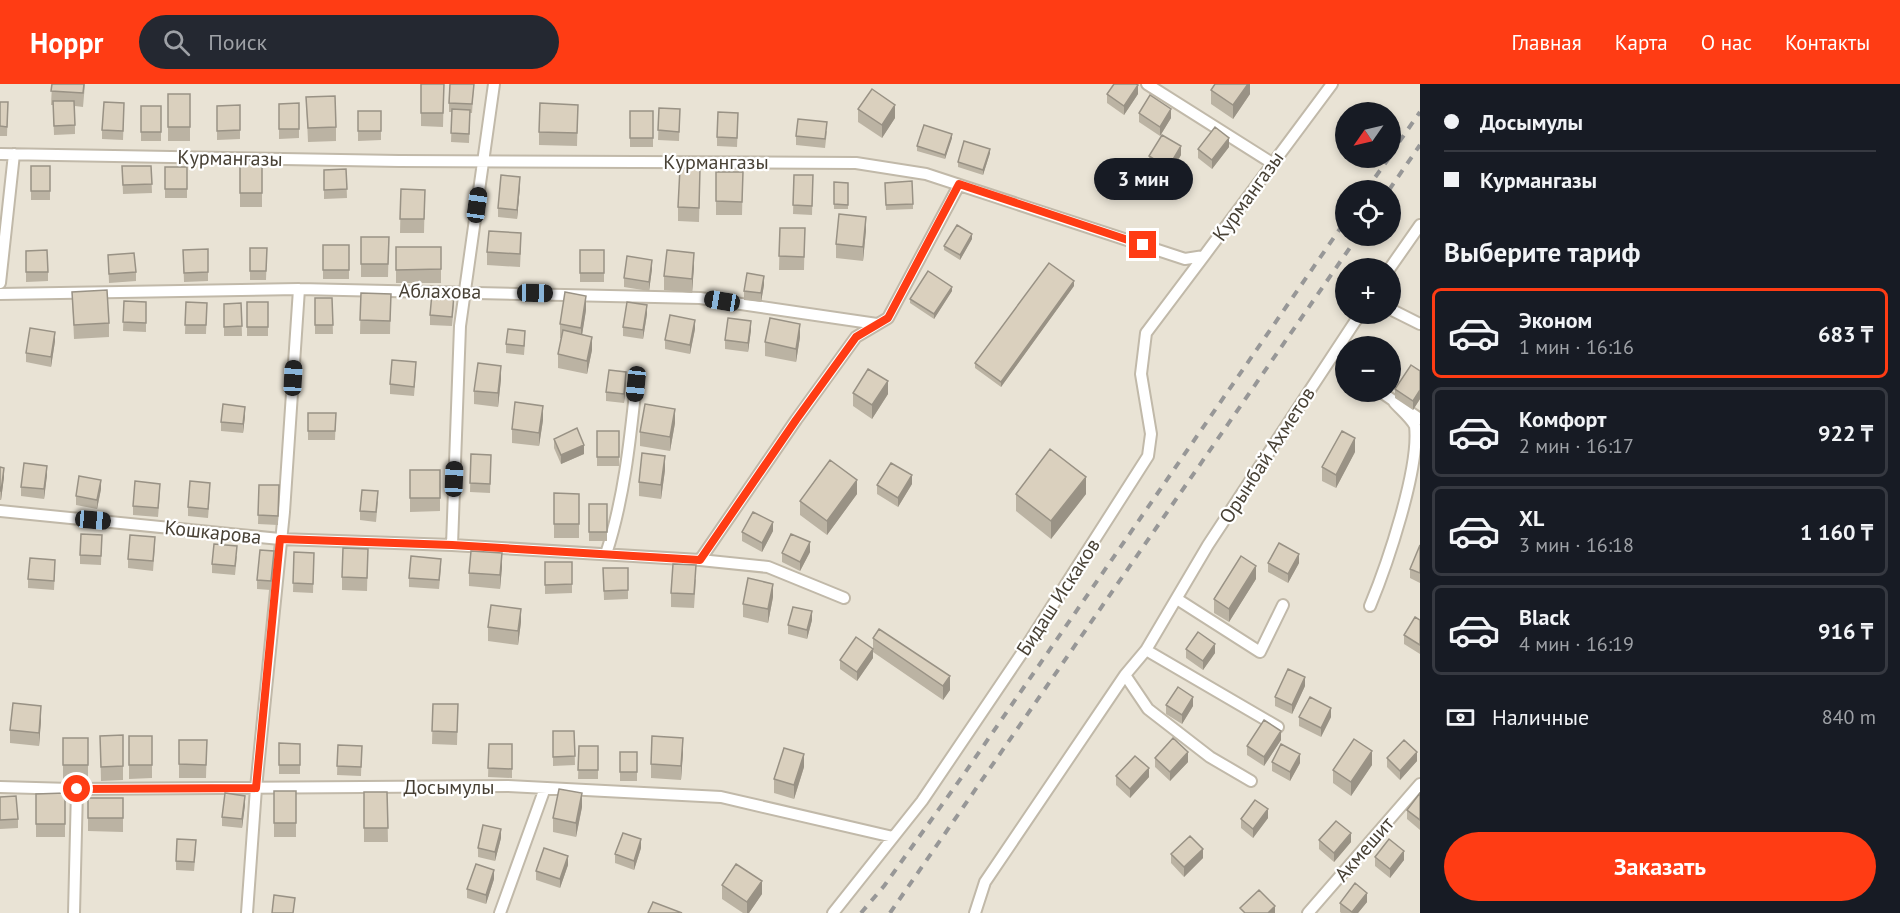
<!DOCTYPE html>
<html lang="ru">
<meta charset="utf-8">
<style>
body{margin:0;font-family:"PT Sans",sans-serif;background:#242831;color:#f1f3f6;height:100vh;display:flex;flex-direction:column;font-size:22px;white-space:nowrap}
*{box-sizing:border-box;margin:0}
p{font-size:20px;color:#9ea1a6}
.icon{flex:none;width:33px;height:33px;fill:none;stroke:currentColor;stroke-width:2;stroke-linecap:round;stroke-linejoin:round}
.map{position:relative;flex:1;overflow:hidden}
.drawer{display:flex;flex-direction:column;background:#171b24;width:480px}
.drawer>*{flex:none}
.guide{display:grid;align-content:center;height:132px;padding:0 24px;background:#171b24}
.needle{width:39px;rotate:236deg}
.tools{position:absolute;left:1335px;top:18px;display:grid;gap:12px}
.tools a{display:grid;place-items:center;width:66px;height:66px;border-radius:50%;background:#171b24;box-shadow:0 3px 9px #0003;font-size:30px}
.end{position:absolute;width:27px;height:27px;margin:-14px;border:8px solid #ff3c14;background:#fff;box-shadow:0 0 0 3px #fff}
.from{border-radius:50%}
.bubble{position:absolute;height:42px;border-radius:21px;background:#171b24;box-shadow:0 3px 9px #0003;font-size:20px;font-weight:600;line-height:42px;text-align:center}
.car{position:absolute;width:18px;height:36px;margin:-18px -9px;border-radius:8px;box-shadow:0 0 4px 2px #0007;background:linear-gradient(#222 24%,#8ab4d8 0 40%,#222 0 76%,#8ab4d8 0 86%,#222 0)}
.guide b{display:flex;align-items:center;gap:21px;height:57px;font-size:22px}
.guide b+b{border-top:2px solid #363941}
.guide i{width:15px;height:15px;background:#f1f3f6}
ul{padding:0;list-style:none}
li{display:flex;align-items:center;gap:18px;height:90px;margin:0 12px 9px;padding:0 12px;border:3px solid #363941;border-radius:9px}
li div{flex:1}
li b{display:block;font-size:22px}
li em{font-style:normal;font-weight:600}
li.on{border-color:#ff3c14}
li>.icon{width:54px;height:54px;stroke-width:1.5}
h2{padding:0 24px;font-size:27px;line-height:72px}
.pay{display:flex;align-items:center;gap:15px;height:66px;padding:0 24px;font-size:22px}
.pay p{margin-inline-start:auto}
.button{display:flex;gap:12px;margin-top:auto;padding:12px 24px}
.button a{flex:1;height:69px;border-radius:36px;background:#ff3c14;color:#fff;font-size:24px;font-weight:600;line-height:69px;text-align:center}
header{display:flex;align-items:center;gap:36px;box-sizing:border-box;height:84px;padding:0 30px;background:#ff3c14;color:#fff}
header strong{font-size:28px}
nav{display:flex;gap:33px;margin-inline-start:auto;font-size:21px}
.search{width:420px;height:54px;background:#242831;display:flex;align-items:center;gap:15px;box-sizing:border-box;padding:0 21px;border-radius:33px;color:#9ea1a6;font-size:22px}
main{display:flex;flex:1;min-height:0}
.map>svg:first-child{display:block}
.residential{fill:#e9e3d5;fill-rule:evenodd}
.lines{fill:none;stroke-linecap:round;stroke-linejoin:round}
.minor-casing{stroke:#c1b9a9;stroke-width:14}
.minor{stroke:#fff;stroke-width:10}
.rail{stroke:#979797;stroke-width:4;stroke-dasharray:8 8;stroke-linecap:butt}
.wall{fill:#bbb3a3}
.shaded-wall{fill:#999285}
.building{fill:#dad0be;stroke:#999285;stroke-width:1.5}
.route{stroke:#ff3c14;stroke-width:8}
.labels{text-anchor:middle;stroke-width:4.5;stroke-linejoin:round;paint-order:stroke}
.street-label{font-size:20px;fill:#484135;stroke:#fff}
</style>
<header>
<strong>Hoppr</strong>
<div class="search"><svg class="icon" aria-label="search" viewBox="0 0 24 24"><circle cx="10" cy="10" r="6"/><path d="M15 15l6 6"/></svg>Поиск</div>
<nav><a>Главная</a><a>Карта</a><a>О нас</a><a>Контакты</a></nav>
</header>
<main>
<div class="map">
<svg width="1420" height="829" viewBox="0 0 1420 829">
<rect width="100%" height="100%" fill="#f5f1e7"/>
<path class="residential" d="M0,0H1420V829H0ZM1346,28H1390V74H1346ZM1346,106H1390V152H1346ZM1346,184H1390V230H1346ZM1346,262H1390V308H1346Z"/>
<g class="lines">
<defs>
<path id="minor" d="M1147,0L1272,79
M0,70L399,77L856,79L926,90L1185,175L1204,172L1332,0
M1390,184L1420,141
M0,199L14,70
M0,210L299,205L700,214L877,240
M1390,225L1420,240
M1381,308L1420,335
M0,427L280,455L452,461L700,476L768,483L844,514
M452,461L460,242L494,0
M606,470C624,415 630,357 636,300
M700,476L796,336L856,253L888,234L959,101
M1177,515L1260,568L1283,521
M1370,522C1387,481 1420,384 1415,342C1411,334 1400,325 1394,318
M1146,566L1278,643
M1125,591L1148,625L1210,673L1251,697
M0,703L71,705L508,702L721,713L893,753
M74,829L77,705
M247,829L256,704L284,428L299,205
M500,829L545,704
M833,829L922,717L1024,566L1148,372L1151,350L1141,290L1146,249L1204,172
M975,829L985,798L1125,591L1146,566L1208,461L1360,230
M1308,829L1420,700"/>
</defs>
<use href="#minor" class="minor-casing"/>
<use href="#minor" class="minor"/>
<path class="rail" d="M1390,71L1420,28
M1366,106L1389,74
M1389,106L1420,61
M861,829L884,802L964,690L1346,136
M890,829L1358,152"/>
</g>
<path class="wall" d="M52,0H85L83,23L75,22V50L54,51L53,21H51Z
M421,0H444L443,43L421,42Z
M474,0L472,29H470L469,59L451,58L452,28H449V19Z
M1250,0V10L1233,35L1211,20V6Z
M168,10H190V57H168Z
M1107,10H1138L1124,31L1107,19Z
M306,13L336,43V57L308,58Z
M0,18H8L7,52H0Z
M299,19V54L279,55V20Z
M240,21V55L217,56V22Z
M578,21L577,62L539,61V48Z
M141,22H161V57H141Z
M659,24L680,25L679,57L658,56Z
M858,25L895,34L882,54L858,38Z
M358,27H381V56L358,57Z
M630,27H653V63H630Z
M124,28L123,56L102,55V46Z
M1139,29L1171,34L1160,52L1139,38Z
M738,38L737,63L717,62V53Z
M827,47L825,64L796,61V52Z
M952,54L945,75L917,67V62Z
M1229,63L1212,85L1198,74V65Z
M990,69L983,91L958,83V78Z
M1181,71L1168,93L1149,81V72Z
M240,76H262V123H240Z
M31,82H50V116H31Z
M122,82H151L152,109L123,110Z
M165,83H187V114H165Z
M346,85L347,114L324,115V86Z
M716,88H743L742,131H716Z
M794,91H813L812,131L793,130Z
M834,98L848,99V125H834Z
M700,99L699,138L678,137V123Z
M885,99L913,120V125L886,126Z
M520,102L517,135L498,133V124Z
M401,105L425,106L424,149H400Z
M780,144H805L804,186H779Z
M866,146L863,177L836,174V160Z
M361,153H389L388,193H361Z
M972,155L960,176L944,166V162Z
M323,161H349V195H323Z
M396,163H441V199H396Z
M521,163L520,183L487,181V168Z
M250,164H267L266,196H250Z
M208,165V197L184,198L183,166Z
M580,166H604V198H580Z
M26,167L48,188V197L26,198Z
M108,171L136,188V197L109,199Z
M694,182L692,209L664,206V192Z
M652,185L649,207L624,203V194Z
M764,201L761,218L744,216V207Z
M1074,202L1001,303L975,284V279Z
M952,207L934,235L910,219V215Z
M72,208L109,239V253L74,255Z
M361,209L391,210L390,250H360Z
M315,214H332L333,250H315Z
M124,217L146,218V248L123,247Z
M186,218L207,219L206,250H185Z
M247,218H268V252H247Z
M241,219L242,252H224V220Z
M454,220L452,242L430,241V231Z
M586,226L582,250L592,266L587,290L558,284V270L561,254H560V240Z
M647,230L643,255L623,252V243Z
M695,245L690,270L665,265V256Z
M751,246L748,268L725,265V256Z
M800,253L796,278L765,272V258Z
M55,257L51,283L26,278V269Z
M525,257L524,271L506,269V260Z
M416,287L414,312L390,310V300Z
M1420,287V315L1413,326L1395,314V305Z
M501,295L498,323L474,320V307Z
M626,297L624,319L606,317V308Z
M853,309L888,310L872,335L853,322Z
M308,329H336L335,356H308Z
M245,332L243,349L221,347V338Z
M543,336L539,362L512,359V345Z
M675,339L670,367L640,362V348Z
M597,347H619V382H597Z
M554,355L584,370L561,380L554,364Z
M1355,368L1336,404L1322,397V383Z
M471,370L491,371L490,409L470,408Z
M0,383L4,393L1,416H0Z
M410,386H440V427L410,428Z
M665,386L661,415L639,412V398Z
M47,391L44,415L21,412V403Z
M912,400L898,423L877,410V401Z
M259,401H279L278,441L258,440Z
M101,405L97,425L76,421V412Z
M210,408L208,434L188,432V423Z
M160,409L158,433L133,431V422Z
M579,410V454H554V440Z
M857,410L827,451L800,431V417Z
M1016,410H1086L1051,455L1016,427Z
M378,417L376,438L360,436V427Z
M589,420H607V457H589Z
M773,447L762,468L742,457V448Z
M102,451L101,481L80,480V471Z
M1420,461V499L1410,494V485Z
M155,462L153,487L128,484V475Z
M368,465L367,507L342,506V493Z
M294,468L314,469L313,509L293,508Z
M810,468L800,487L782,478V469Z
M237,472L235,491L212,489V480Z
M274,476L271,506L257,505V496Z
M545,478H572V509L545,510Z
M1268,479H1299L1288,499L1268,488Z
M502,483L500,505L469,502V489Z
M441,484L439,505L409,503V494Z
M603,484H628V515L604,516Z
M55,485L54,506L28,504V495Z
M696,495L694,524L671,523V509Z
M1256,495L1229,538L1214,529V515Z
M773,513L768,539L743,533V520Z
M812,536L807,555L788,550V541Z
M1420,536V570L1404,560V551Z
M521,538L518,561L488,557V543Z
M873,554L950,606L943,616L873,568Z
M1186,565L1215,569L1203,586L1186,574Z
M873,574L857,597L840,585V576Z
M1305,602L1292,630L1275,622V613Z
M433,620H458L457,661L432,660Z
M1166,621L1193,622L1182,640L1166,630Z
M1299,633H1331L1321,653L1299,642Z
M41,636L39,662L10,659V646Z
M553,647H574L575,681L553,682Z
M123,651V696L101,697L100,652Z
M129,652H152V694L129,695Z
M63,654H88V695H63Z
M179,656H207L206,694H179Z
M1281,656L1264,682L1247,671V662Z
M279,659L300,660V690H279Z
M489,660H512V694L488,693Z
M338,661L362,662L361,692L337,691Z
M579,662H598V695H578Z
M620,668H637V697H620Z
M683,668L681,696L651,694V680Z
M1155,674L1188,678L1170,697L1155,683Z
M1387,674L1417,677L1400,696L1387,683Z
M1272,678L1300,679L1290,697L1272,687Z
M1372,681L1351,712L1333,699V686Z
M804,683L794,715L774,709V695Z
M1116,692L1149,693L1130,714L1116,701Z
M274,707H296V753H274Z
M364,708H387L388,758H364Z
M65,709V753H36V710Z
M1420,709V746L1407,735V726Z
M0,713L18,735V744L0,745Z
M88,714H123V748L88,747Z
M245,721L242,744L222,742V733Z
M582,723L576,753L553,748V734Z
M1268,734L1253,754L1241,744V735Z
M501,754L495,777L478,773V764Z
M1319,756L1351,758L1334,778L1319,765Z
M641,764L634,786L615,779V770Z
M196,765L194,787L176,786V777Z
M1171,770L1203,774L1184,793L1171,779Z
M1375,773L1404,776L1390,794L1375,782Z
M568,781L560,804L536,796V787Z
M494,795L486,820L467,814V805Z
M722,801L762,810L749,829H743L722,815Z
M1367,818L1358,829H1341L1340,828V819Z"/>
<path class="shaded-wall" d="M1248,0H1250V10L1233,35V21Z
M1138,1V10L1124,31V22Z
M895,21V34L882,54V41Z
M1171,25V34L1160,52V43Z
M952,50V54L945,75V71Z
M1229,54V63L1212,85V76Z
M1181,62V71L1168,93V84Z
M990,65V69L983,91V86Z
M520,93V102L517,135V126Z
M866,133V146L863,177V163Z
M972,150V155L960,176V171Z
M694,169V182L692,209V195Z
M652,176V185L649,207V198Z
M764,192V201L761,218V209Z
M1074,197V202L1001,303V298Z
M952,203V207L934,235V230Z
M586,212V226L581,258V244Z
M647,221V230L643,255V246Z
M695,236V245L690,270V261Z
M751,237V246L748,268V259Z
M800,240V253L796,278V265Z
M55,248V257L51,283V273Z
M592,253V266L587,290V277Z
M501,282V295L498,323V309Z
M626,288V297L624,319V310Z
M888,297V310L872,335V321Z
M1420,306V315L1413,326V317Z
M543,322V336L539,362V349Z
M245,323V332L243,349V340Z
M675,325V339L670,367V353Z
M1355,354V368L1336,404V391Z
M584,361V370L561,380V371Z
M665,372V386L661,415V401Z
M47,382V391L44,415V405Z
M4,384V393L1,416V407Z
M912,391V400L898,423V414Z
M1086,393V410L1051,455V437Z
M101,396V405L97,425V416Z
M857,396V410L827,451V437Z
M773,438V447L762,468V459Z
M810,458V468L800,487V478Z
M502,469V483L500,505V491Z
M1299,470V479L1288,499V490Z
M1256,482V495L1229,538V525Z
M773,500V513L768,539V525Z
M521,525V538L518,561V547Z
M812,527V536L807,555V546Z
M1215,560V569L1203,586V577Z
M873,565V574L857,597V588Z
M950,592V606L943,616V602Z
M1305,593V602L1292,630V621Z
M1193,613V622L1182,640V631Z
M41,622V636L39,662V649Z
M1331,624V633L1321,653V644Z
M1281,647V656L1264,682V673Z
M683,654V668L681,696V682Z
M1372,667V681L1351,712V698Z
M1188,668V678L1170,697V688Z
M1417,668V677L1400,696V687Z
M804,670V683L794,715V701Z
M1300,670V679L1290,697V688Z
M1149,684V693L1130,714V705Z
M582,709V723L576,753V739Z
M245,712V721L242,744V735Z
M1268,725V734L1253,754V745Z
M501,745V754L495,777V768Z
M1351,749V758L1334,778V769Z
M641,755V764L634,786V777Z
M1203,765V774L1184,793V783Z
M1404,767V776L1390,794V785Z
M568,772V781L560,804V795Z
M494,786V795L486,820V811Z
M762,797V810L749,829H747V818Z
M1367,809V818L1358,829H1352Z
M1275,822V829H1268Z"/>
<path class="building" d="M52,0H84L83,9L51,7Z
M421,0H444L443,29H421Z
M450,0H474L472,20L449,19Z
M1114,0H1136L1138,1L1124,22L1107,10Z
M1215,0H1248L1233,21L1211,6Z
M872,5L895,21L882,41L858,25Z
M168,10H190V43H168Z
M1150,11L1171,25L1160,43L1139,29Z
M335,12L336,43L308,44L306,13Z
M53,17H74L75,41L54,42Z
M0,18H8L7,43L0,42Z
M104,18L124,19L123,47L102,46Z
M299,19V45H279V20Z
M540,19L578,21L577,49L539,48Z
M240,21V46L217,47V22Z
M141,22H161V48H141Z
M659,24L680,25L679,48L658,46Z
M452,25L470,26L469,50L451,49Z
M358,27H381V47H358Z
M630,27H653V54H630Z
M718,28L738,29L737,54L717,53Z
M798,35L827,38L825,55L796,52Z
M924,41L952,50L945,71L917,62Z
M1215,43L1229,54L1212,76L1198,65Z
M1162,51L1181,62L1168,84L1149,72Z
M964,57L990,65L983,86L958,78Z
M240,76H262V109H240Z
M31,82H50V107H31Z
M122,82H151L152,100L123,101Z
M165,83H187V105H165Z
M680,84L700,85L699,124L678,123Z
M346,85L347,105L324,106V86Z
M716,88H743L742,118L716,117Z
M501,91L520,93L517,126L498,124Z
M794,91H813L812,122L793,121Z
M912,97L913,120L886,121L885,99Z
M834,98L848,99V121L834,120Z
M401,105L425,106L424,135H400Z
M839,130L866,133L863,163L836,160Z
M957,141L972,150L960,171L944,162Z
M780,144H805L804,173L779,172Z
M489,147L521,149L520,170L487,168Z
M361,153H389L388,180H361Z
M323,161H349V186H323Z
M396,163H441V185L396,186Z
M250,164H267L266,187H250Z
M208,165V188L184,189L183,166Z
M47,166L48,188H26V167Z
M580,166H604V189H580Z
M667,166L694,169L692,195L664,192Z
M134,169L136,188L109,190L108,171Z
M627,172L652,176L649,198L624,194Z
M1049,179L1074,197L1001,298L975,279Z
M928,187L952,203L934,230L910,215Z
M747,189L764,192L761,209L744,207Z
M107,206L109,239L74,241L72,208Z
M565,208L586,212L581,244L560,240Z
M361,209L391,210L390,237L360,236Z
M432,209L454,211L452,233L430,231Z
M315,214H332L333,241H315Z
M124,217L146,218V239L123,238Z
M186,218L207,219L206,241H185Z
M247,218H268V243H247Z
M627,218L647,221L643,246L623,243Z
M241,219L242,242L224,243V220Z
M670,231L695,236L690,261L665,256Z
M728,234L751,237L748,259L725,256Z
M770,234L800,240L796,265L765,258Z
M30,244L55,248L51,273L26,269Z
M508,245L525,247L524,262L506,260Z
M563,246L592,253L587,277L558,270Z
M392,276L416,278L414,303L390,300Z
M478,279L501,282L498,309L474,307Z
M1411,281L1420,287V306L1413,317L1395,305Z
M868,285L888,297L872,321L853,309Z
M609,286L626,288L624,310L606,308Z
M515,318L543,322L539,349L512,345Z
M223,320L245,323L243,340L221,338Z
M645,320L675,325L670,353L640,348Z
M308,329H336L335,347H308Z
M577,344L584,361L561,371L554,355Z
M597,347H619V373H597Z
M1342,347L1355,354L1336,391L1322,383Z
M1050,365L1086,393L1051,437L1016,410Z
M642,369L665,372L661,401L639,398Z
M471,370L491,371L490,400L470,399Z
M830,376L857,396L827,437L800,417Z
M24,379L47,382L44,405L21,403Z
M891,379L912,391L898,414L877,401Z
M0,383L4,384L1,407H0Z
M410,386H440V414H410Z
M79,392L101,396L97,416L76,412Z
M135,397L160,400L158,424L133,422Z
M190,397L210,399L208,425L188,423Z
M259,401H279L278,432L258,431Z
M362,406L378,407L376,428L360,427Z
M554,409L579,410V440H554Z
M589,420H607V448H589Z
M753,428L773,438L762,459L742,448Z
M81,450L102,451L101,472L80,471Z
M791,450L810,458L800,478L782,469Z
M130,451L155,453L153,477L128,475Z
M1279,459L1299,470L1288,490L1268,479Z
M214,460L237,462L235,482L212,480Z
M1420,461V489L1410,485Z
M343,464L368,465L367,494L342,493Z
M260,466L274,467L271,497L257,496Z
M471,467L502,469L500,491L469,489Z
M294,468L314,469L313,500L293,499Z
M411,472L441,475L439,496L409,494Z
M1241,472L1256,482L1229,525L1214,515Z
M30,474L55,476L54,497L28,495Z
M545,478H572V500L545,501Z
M673,480L696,481L694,510L671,509Z
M603,484H628V506L604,507Z
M748,494L773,500L768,525L743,520Z
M491,521L521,525L518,547L488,543Z
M793,523L812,527L807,546L788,541Z
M1415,533L1420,536V561L1404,551Z
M879,545L950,592L943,602L873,554Z
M1198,548L1215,560L1203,577L1186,565Z
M856,553L873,565L857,588L840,576Z
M1288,585L1305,593L1292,621L1275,613Z
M1178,603L1193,613L1182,631L1166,621Z
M1310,613L1331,624L1321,644L1299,633Z
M13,619L41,622L39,649L10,646Z
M433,620H458L457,648L432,647Z
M1264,636L1281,647L1264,673L1247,662Z
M553,647H574L575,672L553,673Z
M123,651V682L101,683L100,652Z
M129,652H152V681H129Z
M652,652L683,654L681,682L651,680Z
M63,654H88V681H63Z
M1173,654L1188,668L1170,688L1155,674Z
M1354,655L1372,667L1351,698L1333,686Z
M179,656H207L206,681L179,680Z
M1404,656L1417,668L1400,687L1387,674Z
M279,659L300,660V681H279Z
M489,660H512V685L488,684Z
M1281,660L1300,670L1290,688L1272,678Z
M338,661L362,662L361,683L337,682Z
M579,662H598V686H578Z
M784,664L804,670L794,701L774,695Z
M620,668H637V688H620Z
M1135,672L1149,684L1130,705L1116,692Z
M559,705L582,709L576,739L553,734Z
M274,707H296V739H274Z
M364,708H387L388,744H364Z
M65,709V740H36V710Z
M225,709L245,712L242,735L222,733Z
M1420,709V736L1407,726Z
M16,712L18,735L0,736V713Z
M88,714H123V734H88Z
M1255,716L1268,725L1253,745L1241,735Z
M1336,737L1351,749L1334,769L1319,756Z
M483,741L501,745L495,768L478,764Z
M623,749L641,755L634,777L615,770Z
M1190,752L1203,765L1184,783L1171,770Z
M177,755L196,756L194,778L176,777Z
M1389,755L1404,767L1390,785L1375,773Z
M544,764L568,772L560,795L536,787Z
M476,780L494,786L486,811L467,805Z
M736,780L762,797L747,818L722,801Z
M1355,799L1367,809L1352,828L1340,819Z
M1259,806L1275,822L1268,829H1245L1240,824Z
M274,811L295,814L293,829H272Z
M653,818L682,829H648Z"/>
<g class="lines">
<path class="route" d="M77,705L256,704L280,455L452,461L700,476L796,336L856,253L888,234L959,100L1143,161"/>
</g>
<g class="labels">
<g class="street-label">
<text transform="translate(230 74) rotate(1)" y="7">Курмангазы</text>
<text x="716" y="85">Курмангазы</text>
<text transform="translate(1248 112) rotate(-54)" y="7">Курмангазы</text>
<text transform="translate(440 207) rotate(1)" y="7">Аблахова</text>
<text transform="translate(1267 371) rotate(-57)" y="7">Орынбай Ахметов</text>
<text transform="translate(213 448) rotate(6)" y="7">Кошкарова</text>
<text transform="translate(1058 513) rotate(-57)" y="7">Бидаш Искаков</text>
<text x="449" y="710">Досымулы</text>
<text transform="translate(1364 765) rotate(-49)" y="7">Акмешит</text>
</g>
</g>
</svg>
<div class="tools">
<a><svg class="needle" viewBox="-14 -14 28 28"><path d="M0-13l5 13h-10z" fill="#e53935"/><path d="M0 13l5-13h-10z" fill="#9ea1a6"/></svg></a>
<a><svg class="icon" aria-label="locate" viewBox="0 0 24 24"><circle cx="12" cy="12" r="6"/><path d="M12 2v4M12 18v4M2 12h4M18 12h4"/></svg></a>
<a>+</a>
<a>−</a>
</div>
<i class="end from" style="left:77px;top:705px"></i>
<i class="end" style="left:1143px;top:161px"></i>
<div class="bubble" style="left:1094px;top:74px;width:99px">3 мин</div>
<i class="car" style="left:477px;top:121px;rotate:8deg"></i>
<i class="car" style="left:535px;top:209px;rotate:91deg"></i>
<i class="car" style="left:722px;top:217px;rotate:279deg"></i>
<i class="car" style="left:293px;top:294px;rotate:3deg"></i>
<i class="car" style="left:636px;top:300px;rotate:186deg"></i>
<i class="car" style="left:454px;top:395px;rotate:2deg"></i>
<i class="car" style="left:93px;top:436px;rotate:95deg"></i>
</div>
<section class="drawer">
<div class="guide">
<b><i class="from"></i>Досымулы</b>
<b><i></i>Курмангазы</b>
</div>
<h2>Выберите тариф</h2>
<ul>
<li class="on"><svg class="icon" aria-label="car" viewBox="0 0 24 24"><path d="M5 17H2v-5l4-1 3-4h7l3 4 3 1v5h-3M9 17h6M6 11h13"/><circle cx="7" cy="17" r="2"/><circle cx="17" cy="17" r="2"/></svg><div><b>Эконом</b><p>1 мин · 16:16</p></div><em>683 ₸</em></li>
<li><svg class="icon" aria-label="car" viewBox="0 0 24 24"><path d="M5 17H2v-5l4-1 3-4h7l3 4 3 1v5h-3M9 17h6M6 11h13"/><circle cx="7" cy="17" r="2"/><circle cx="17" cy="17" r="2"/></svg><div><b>Комфорт</b><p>2 мин · 16:17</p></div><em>922 ₸</em></li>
<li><svg class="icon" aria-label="car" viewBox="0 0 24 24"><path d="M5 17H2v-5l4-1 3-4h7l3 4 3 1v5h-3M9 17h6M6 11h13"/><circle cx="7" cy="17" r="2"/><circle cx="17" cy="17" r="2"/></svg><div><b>XL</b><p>3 мин · 16:18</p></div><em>1 160 ₸</em></li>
<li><svg class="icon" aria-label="car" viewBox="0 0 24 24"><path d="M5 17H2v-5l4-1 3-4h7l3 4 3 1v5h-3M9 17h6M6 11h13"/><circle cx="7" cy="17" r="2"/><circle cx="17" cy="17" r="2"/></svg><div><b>Black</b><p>4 мин · 16:19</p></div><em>916 ₸</em></li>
</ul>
<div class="pay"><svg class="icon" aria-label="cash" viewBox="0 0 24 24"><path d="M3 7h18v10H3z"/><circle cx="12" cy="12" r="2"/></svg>Наличные<p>840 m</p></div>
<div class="button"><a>Заказать</a></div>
</section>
</main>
